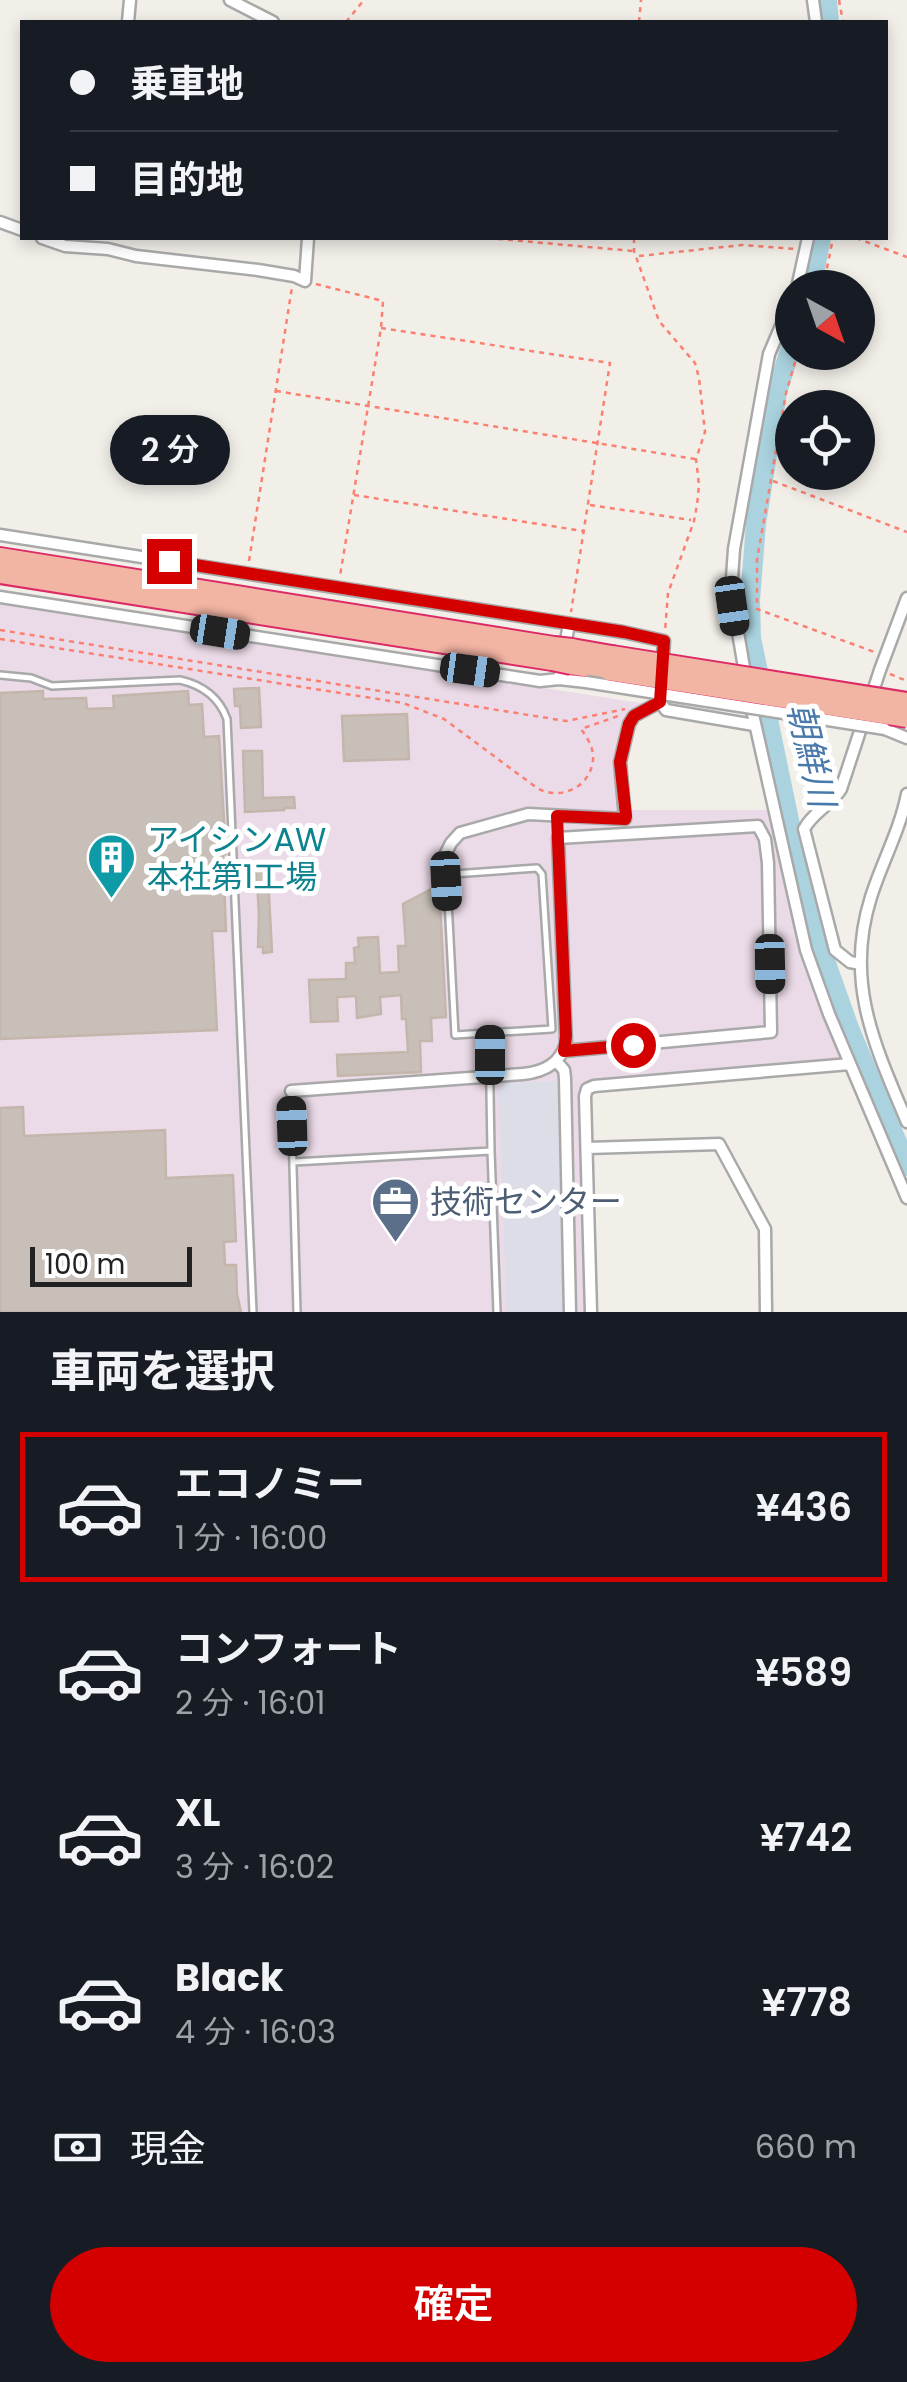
<!DOCTYPE html>
<html lang="ja">
<meta charset="utf-8">
<style>
body{margin:0;font-family:Poppins,"Noto Sans JP",sans-serif;background:#20242c;color:#f1f3f6;height:100vh;display:flex;flex-direction:column;font-size:38px;white-space:nowrap}
*{box-sizing:border-box;margin:0}
p{font-size:32px;color:#9ea1a6}
.icon{flex:none;width:55px;height:55px;fill:none;stroke:currentColor;stroke-width:2;stroke-linecap:round;stroke-linejoin:round}
.map{position:relative;height:1312px;overflow:hidden}
.details{display:flex;flex-direction:column;background:#171b24;flex:1}
.details>*{flex:none}
.banner{position:absolute;left:20px;top:20px;width:868px;height:220px;border-radius:0px;box-shadow:0 5px 15px #0003;display:grid;align-content:center;height:220px;padding:0 50px;background:#171b24}
.needle{width:65px;rotate:140deg}
.buttons{position:absolute;left:775px;top:270px;display:grid;gap:20px}
.buttons a{display:grid;place-items:center;width:100px;height:100px;border-radius:50%;background:#171b24;box-shadow:0 5px 15px #0003;font-size:50px}
.scale{position:absolute;left:30px;bottom:25px;width:162px;box-sizing:border-box;padding-left:10px;border:5px solid #222;border-top:0;font-size:28px;line-height:35px;white-space:nowrap;color:#222;-webkit-text-stroke:8px #fff;paint-order:stroke}
.end{position:absolute;width:45px;height:45px;margin:-22px;border:12px solid #d40000;background:#fff;box-shadow:0 0 0 5px #fff}
.from{border-radius:50%}
.bubble{position:absolute;height:70px;border-radius:35px;background:#171b24;box-shadow:0 5px 15px #0003;font-size:32px;font-weight:600;line-height:70px;text-align:center}
.car{position:absolute;width:30px;height:60px;margin:-30px -15px;border-radius:12px;box-shadow:0 0 8px 2px #0007;background:linear-gradient(#222 24%,#8ab4d8 0 40%,#222 0 76%,#8ab4d8 0 86%,#222 0)}
.banner b{display:flex;align-items:center;gap:35px;height:95px;font-size:38px}
.banner b+b{border-top:2px solid #363941}
.banner i{width:25px;height:25px;background:#f1f3f6}
ul{padding:0;list-style:none}
li{display:flex;align-items:center;gap:30px;height:150px;margin:0 20px 15px;padding:0 30px;border:5px solid transparent;border-radius:0px}
li div{flex:1}
li b{display:block;font-size:38px}
li em{font-style:normal;font-weight:600}
li.current{border-color:#d40000}
li>.icon{width:90px;height:90px;stroke-width:1.5}
h2{padding:0 50px;font-size:45px;line-height:120px}
.pay{display:flex;align-items:center;gap:25px;height:110px;padding:0 50px;font-size:38px}
.pay p{margin-inline-start:auto}
.button{display:flex;gap:20px;margin-top:auto;padding:20px 50px}
.button a{flex:1;height:115px;border-radius:60px;background:#d40000;color:#fff;font-size:40px;font-weight:600;line-height:115px;text-align:center}
.map>svg:first-child{display:block}
.industrial{fill:#ebdbe8}
.plaza{fill:#dddde8}
.lines{fill:none;stroke-linecap:round;stroke-linejoin:round}
.river{stroke:#aad3df;stroke-width:20}
.building{fill:#c7bfb8;stroke:#c4b6ab;stroke-width:2.5}
.service-casing{stroke:#a9a9a9;stroke-width:10}
.minor-casing{stroke:#a9a9a9;stroke-width:15}
.trunk-casing{stroke:#dc2a67;stroke-width:22}
.path{stroke:#fa8072;stroke-width:2.5;stroke-dasharray:5 5;stroke-linecap:butt}
.service{stroke:#fff;stroke-width:5}
.minor{stroke:#fff;stroke-width:10}
.trunk{stroke:#f2b4a3;stroke-width:18}
.minor-bridge-casing{stroke:#a9a9a9;stroke-width:15;stroke-linecap:butt}
.trunk-bridge-casing{stroke:#dc2a67;stroke-width:22;stroke-linecap:butt}
.minor-bridge{stroke:#fff;stroke-width:10}
.trunk-bridge{stroke:#f2b4a3;stroke-width:18}
.route{stroke:#d40000;stroke-width:12}
.labels{text-anchor:middle;stroke-width:10;stroke-linejoin:round;paint-order:stroke}
.culture-label{font-size:32px;fill:#0d838f;stroke:#fff;text-anchor:start}
.service-label{font-size:32px;fill:#4e5e75;stroke:#fff;text-anchor:start}
.water-label{font-size:35px;font-style:italic;fill:#4a7aab;stroke:#fff}
</style>
<div class="map">
<svg width="907" height="1312" viewBox="0 0 907 1312">
<rect width="100%" height="100%" fill="#f2efe9"/>
<path class="industrial" d="M0,603L647,704L626,716L614,764L616,810H769L798,935L842,1056L838,1062L582,1083L586,1312H0Z"/>
<path class="plaza" d="M555,1081L560,1088L565,1312H507L498,1089L503,1083Z"/>
<g class="lines">
<path class="river" d="M827,0L829,22
M811,288L821,238
M792,344L777,392L756,524L750,600L751,638L790,825L821,949L849,1028L907,1166"/>
</g>
<path class="building" d="M259,688L261,727L241,728L240,706H235L234,689Z
M43,691V699L86,698L87,709L114,708L113,696L188,691L189,705L202,704L204,737L219,736L226,854L223,855L226,931H212L217,1030L0,1039V693Z
M407,714L409,759L344,761L342,716Z
M243,751H262L263,798L294,797L295,808H284V810L245,812Z
M271,867L272,876L268,877L272,952L263,953V947H258L259,914L256,868Z
M439,885L446,1017L431,1018L432,1041H420L421,1072L338,1076L337,1055L408,1052L406,1019H402L401,995L380,997L381,1014L357,1018L356,996L337,997L338,1021L311,1022L309,980L346,979V963H355L354,948L359,947L358,938L378,937L380,973L399,972L398,946H406L403,904Z
M23,1107L24,1136L165,1130L166,1178L233,1175L236,1241L224,1242L225,1265H236L237,1294L241,1312H0V1108Z"/>
<g class="lines">
<defs>
<path id="service" d="M0,675L31,678L52,686L180,680C202,685 219,697 227,719L253,1312
M557,816L558,838
M537,868L542,874L552,1029L455,1035L447,881L453,874Z
M489,1035L491,1151L497,1312
M291,1094L297,1312
M294,1162L491,1151"/>
<path id="minor" d="M230,0L273,22
M813,0L816,22
M128,22L130,0
M0,222L22,230
M42,238L65,246L108,249L136,256L258,270L294,276L305,281L308,238
M797,288L808,238
M0,535L623,632L664,641L660,702L666,710L754,725
M0,597L540,681L559,679L569,624
M559,679L586,682
M746,679L731,592L734,549L769,354L792,300
M750,701L806,950L829,1014L907,1198
M885,729L907,738
M907,794C900,830 882,862 871,897C844,982 875,1046 907,1122
M447,881L444,857L451,843L460,833L528,814L625,819L620,762L629,724L634,716L660,702
M861,964L850,962L835,950L804,829C813,812 831,805 841,789L880,670L907,598
M557,1062L564,1070L565,1078L570,1312
M291,1091L523,1074C544,1072 560,1064 566,1043L558,838L758,826L765,839L768,863L771,1032L564,1051
M587,1148L719,1144L765,1229L766,1312
M591,1312L585,1096L587,1089L594,1086L850,1064"/>
<path id="trunk" d="M0,557L554,646
M0,574L552,661
M572,648L612,655
M571,665L609,671"/>
</defs>
<use href="#service" class="service-casing"/>
<use href="#minor" class="minor-casing"/>
<use href="#trunk" class="trunk-casing"/>
<path class="path" d="M839,0L843,22
M346,22L364,0
M639,22L641,0
M488,238L633,251
M634,238V251L659,321L695,363L699,378L705,432L696,459L699,485L697,505L694,521L668,593L665,631
M856,238L907,257
M639,256L742,245L795,249
M316,284L383,301L381,328L340,576
M823,288L833,238
M381,328L610,363L571,612
M798,352L786,393L757,560V609L877,653
M276,391L695,459
M773,481L907,532
M354,495L583,531
M590,505L691,520
M249,561L292,287
M0,630L566,721L625,709
M0,639L403,703L444,719L537,788C560,801 590,788 593,760C594,748 588,739 581,729L621,715
M890,674L907,681"/>
<use href="#service" class="service"/>
<use href="#minor" class="minor"/>
<use href="#trunk" class="trunk"/>
<defs>
<path id="minor-bridge" d="M586,682L885,729"/>
<path id="trunk-bridge" d="M554,646L572,648
M612,655L907,702
M552,661L571,665
M609,671L907,718"/>
</defs>
<use href="#minor-bridge" class="minor-bridge-casing"/>
<use href="#trunk-bridge" class="trunk-bridge-casing"/>
<use href="#minor-bridge" class="minor-bridge"/>
<use href="#trunk-bridge" class="trunk-bridge"/>
</g>
<g class="lines">
<path class="route" d="M169,561L624,632L664,641L660,702L634,716L629,724L620,762L626,816L625,819L557,816L566,1036L564,1051L633,1045"/>
</g>
<defs>
<symbol id="building-pin" viewBox="-11 -11 22 30"><path d="M0 17L-7.5 6A9.5 9.5 0 1 1 7.5 6Z" fill="#0f9aa8" stroke="#fff"/><path d="M-4-6H4V6H1V3H-1V6H-4ZM-2.5-4.3h1.7v1.8h-1.7ZM.8-4.3h1.7v1.8H.8ZM-2.5-1h1.7V.8h-1.7ZM.8-1h1.7V.8H.8Z" fill="#fff"/></symbol>
<symbol id="office-pin" viewBox="-11 -11 22 30"><path d="M0 17L-7.5 6A9.5 9.5 0 1 1 7.5 6Z" fill="#5c6f8a" stroke="#fff"/><path d="M-6-3h4V-5.5h4V-3h4V5H-6ZM-1-4.5V-3h2v-1.5ZM-6 0V1H6V0Z" fill="#fff"/></symbol>
</defs>
<g fill-rule="evenodd">
<use href="#building-pin" x="84" y="830" width="55" height="75"/>
<use href="#office-pin" x="368" y="1174" width="55" height="75"/>
</g>
<g class="labels">
<g class="culture-label">
<text x="147" y="851">アイシンAW<tspan x="147" dy="37">本社第1工場</tspan></text>
</g>
<g class="service-label">
<text x="430" y="1213">技術センター</text>
</g>
<g class="water-label">
<text transform="translate(811 755) rotate(77)" y="12">朝鮮川</text>
</g>
</g>
</svg>
<div class="buttons">
<a><svg class="needle" viewBox="-14 -14 28 28"><path d="M0-13l5 13h-10z" fill="#e53935"/><path d="M0 13l5-13h-10z" fill="#9ea1a6"/></svg></a>
<a><svg class="icon" aria-label="locate" viewBox="0 0 24 24"><circle cx="12" cy="12" r="6"/><path d="M12 2v4M12 18v4M2 12h4M18 12h4"/></svg></a>
</div>
<div class="scale">100 m</div>
<i class="end from" style="left:633px;top:1045px"></i>
<i class="end" style="left:169px;top:561px"></i>
<div class="bubble" style="left:110px;top:415px;width:120px">2 分</div>
<i class="car" style="left:732px;top:606px;rotate:172deg"></i>
<i class="car" style="left:220px;top:632px;rotate:99deg"></i>
<i class="car" style="left:470px;top:670px;rotate:98deg"></i>
<i class="car" style="left:446px;top:881px;rotate:177deg"></i>
<i class="car" style="left:770px;top:964px;rotate:179deg"></i>
<i class="car" style="left:490px;top:1055px;rotate:0deg"></i>
<i class="car" style="left:292px;top:1126px;rotate:358deg"></i>
<div class="banner">
<b><i class="from"></i>乗車地</b>
<b><i></i>目的地</b>
</div>
</div>
<section class="details">
<h2>車両を選択</h2>
<ul>
<li class="current"><svg class="icon" aria-label="car" viewBox="0 0 24 24"><path d="M5 17H2v-5l4-1 3-4h7l3 4 3 1v5h-3M9 17h6M6 11h13"/><circle cx="7" cy="17" r="2"/><circle cx="17" cy="17" r="2"/></svg><div><b>エコノミー</b><p>1 分 · 16:00</p></div><em>¥436</em></li>
<li><svg class="icon" aria-label="car" viewBox="0 0 24 24"><path d="M5 17H2v-5l4-1 3-4h7l3 4 3 1v5h-3M9 17h6M6 11h13"/><circle cx="7" cy="17" r="2"/><circle cx="17" cy="17" r="2"/></svg><div><b>コンフォート</b><p>2 分 · 16:01</p></div><em>¥589</em></li>
<li><svg class="icon" aria-label="car" viewBox="0 0 24 24"><path d="M5 17H2v-5l4-1 3-4h7l3 4 3 1v5h-3M9 17h6M6 11h13"/><circle cx="7" cy="17" r="2"/><circle cx="17" cy="17" r="2"/></svg><div><b>XL</b><p>3 分 · 16:02</p></div><em>¥742</em></li>
<li><svg class="icon" aria-label="car" viewBox="0 0 24 24"><path d="M5 17H2v-5l4-1 3-4h7l3 4 3 1v5h-3M9 17h6M6 11h13"/><circle cx="7" cy="17" r="2"/><circle cx="17" cy="17" r="2"/></svg><div><b>Black</b><p>4 分 · 16:03</p></div><em>¥778</em></li>
</ul>
<div class="pay"><svg class="icon" aria-label="cash" viewBox="0 0 24 24"><path d="M3 7h18v10H3z"/><circle cx="12" cy="12" r="2"/></svg>現金<p>660 m</p></div>
<div class="button"><a>確定</a></div>
</section>
